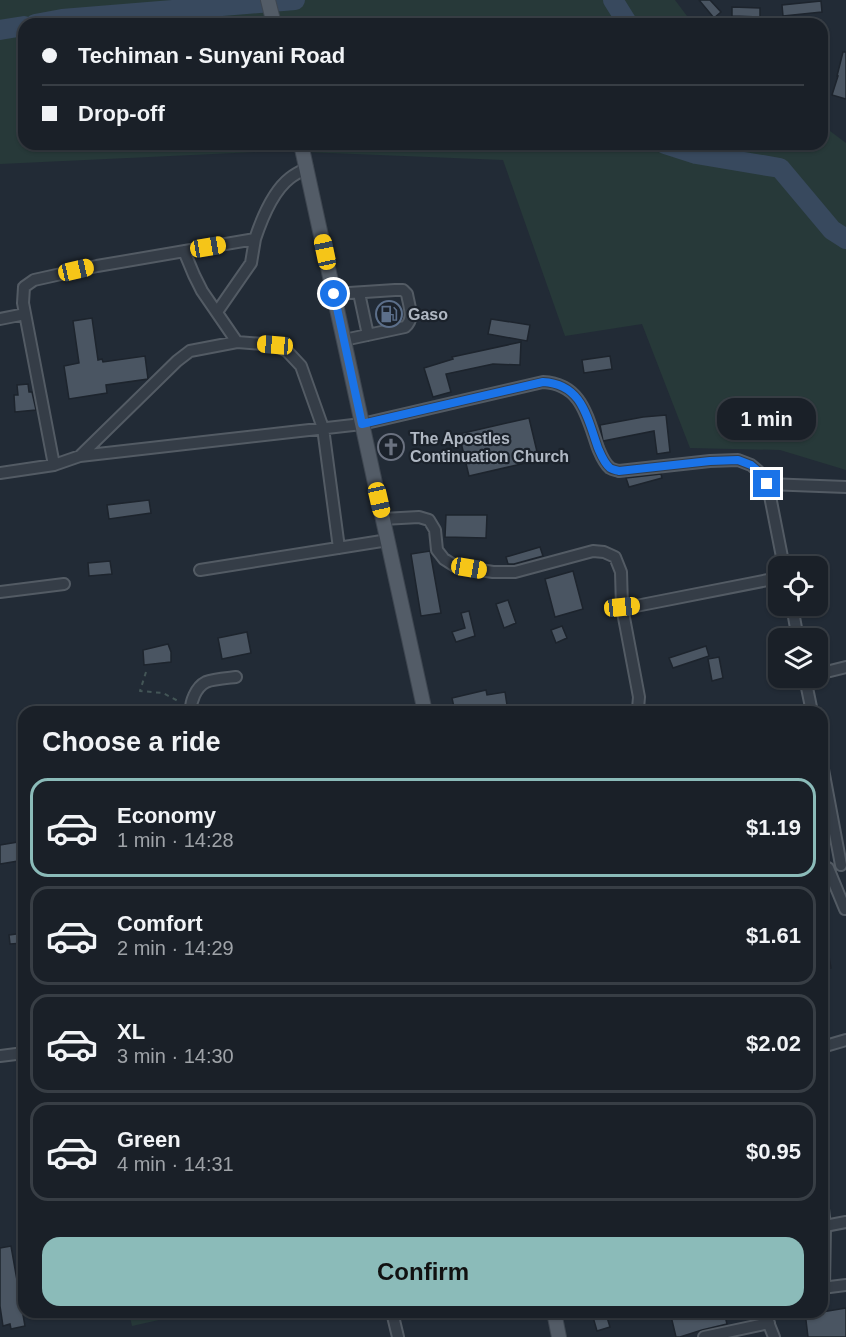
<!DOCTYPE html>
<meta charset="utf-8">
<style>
body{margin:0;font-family:Arial,sans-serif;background:#232830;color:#f1f3f6;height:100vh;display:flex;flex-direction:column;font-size:22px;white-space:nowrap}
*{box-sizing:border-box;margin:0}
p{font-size:20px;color:#9fa3a8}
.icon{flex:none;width:33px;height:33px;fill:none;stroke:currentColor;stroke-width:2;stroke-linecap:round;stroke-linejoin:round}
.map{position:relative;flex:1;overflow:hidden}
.panel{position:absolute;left:18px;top:706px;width:810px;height:612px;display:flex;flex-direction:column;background:#1a2028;border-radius:18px;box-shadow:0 2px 4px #0004,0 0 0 2px #383e45}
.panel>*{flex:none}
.guide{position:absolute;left:18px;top:18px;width:810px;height:132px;border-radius:18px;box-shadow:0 2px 4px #0004,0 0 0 2px #383e45;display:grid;align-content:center;height:132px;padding:0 24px;background:#1a2028}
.tools{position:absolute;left:768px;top:556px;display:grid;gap:12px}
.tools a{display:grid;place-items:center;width:60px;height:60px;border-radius:12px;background:#1a2028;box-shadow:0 2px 4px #0004,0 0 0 2px #383e45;font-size:30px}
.end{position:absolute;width:27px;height:27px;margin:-14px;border:8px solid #1a73e8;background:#fff;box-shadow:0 0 0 3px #fff}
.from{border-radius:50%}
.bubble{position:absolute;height:42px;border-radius:18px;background:#1a2028;box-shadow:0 2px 4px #0004,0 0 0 2px #383e45;font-size:20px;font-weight:600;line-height:42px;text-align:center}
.car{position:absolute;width:18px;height:36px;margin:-18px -9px;border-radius:8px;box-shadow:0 0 4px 2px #0007;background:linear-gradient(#f5c518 24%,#345 0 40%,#f5c518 0 76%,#345 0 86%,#f5c518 0)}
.guide b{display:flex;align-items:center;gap:21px;height:57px;font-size:22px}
.guide b+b{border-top:2px solid #383e45}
.guide i{width:15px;height:15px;background:#f1f3f6}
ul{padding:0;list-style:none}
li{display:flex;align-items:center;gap:18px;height:99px;margin:0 12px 9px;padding:0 12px;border:3px solid #383e45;border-radius:18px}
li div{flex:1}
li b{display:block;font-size:22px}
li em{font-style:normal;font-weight:600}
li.selected{border-color:#8bbbb9}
li>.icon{width:54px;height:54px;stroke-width:1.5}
h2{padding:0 24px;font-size:27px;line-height:72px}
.primary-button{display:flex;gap:12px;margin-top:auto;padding:12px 24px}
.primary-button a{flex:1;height:69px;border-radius:18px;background:#8bbbb9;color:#111;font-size:24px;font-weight:600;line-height:69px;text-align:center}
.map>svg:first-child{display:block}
.green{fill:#273939}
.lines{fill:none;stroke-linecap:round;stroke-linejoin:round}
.river{stroke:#38495e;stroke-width:20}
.building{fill:#4a5562;stroke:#1d242d;stroke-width:1.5}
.minor-casing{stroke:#535b64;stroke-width:14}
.major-casing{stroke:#3e4650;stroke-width:16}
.path{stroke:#435556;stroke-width:2;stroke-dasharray:4.5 4.5;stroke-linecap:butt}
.minor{stroke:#353d47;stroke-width:10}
.major{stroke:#535c67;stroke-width:14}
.route{stroke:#1a73e8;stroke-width:8}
.labels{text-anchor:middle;stroke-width:4.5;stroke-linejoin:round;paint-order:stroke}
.poi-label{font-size:16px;font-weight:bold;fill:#b0b8c3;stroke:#1b222b;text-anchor:start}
</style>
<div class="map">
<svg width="846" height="1337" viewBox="0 0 846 1337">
<rect width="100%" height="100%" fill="#222b36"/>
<path class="green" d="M0,0H675L693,24H24V144H822V125L846,143V470L780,450L690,448L642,324L565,336L503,160L279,151L0,164Z
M129,1313V1312L190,1313L132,1326Z"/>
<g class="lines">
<path class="river" d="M613,0L628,24
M35,24L62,19L295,0
M0,30L24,26
M665,144L696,154L780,168L832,230L846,239"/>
</g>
<path class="building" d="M699,0H710L721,12L714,18Z
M821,1L822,12L783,16L782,5Z
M732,7L760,8V17L732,16Z
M843,52H846V99L832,95L838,76H837Z
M92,318L98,360L102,359L103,362L145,356L148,379L106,385L107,393L69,399L64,366L79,363L73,321Z
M491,319L530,325L527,341L488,334Z
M521,342L520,365L493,364L446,374L451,392L433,397L424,368L453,359L452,357Z
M610,356L612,369L584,373L582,360Z
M28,384L29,392H32L36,410L15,412L14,395H18L17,385Z
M666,415L670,452L657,454L654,431L603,441L600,425L643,417Z
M529,418L539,460L469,476L459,434Z
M661,474L662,478L629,487L626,478Z
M149,500L151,513L109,519L107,505Z
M446,515H487L486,538L445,537Z
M540,547L543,556L514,564H508L506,557Z
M430,551L441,613L421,616L411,554Z
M110,561L112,574L89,576L88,563Z
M573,571L583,609L555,617L545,579Z
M508,600L516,623L504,628L496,604Z
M469,611L475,636L456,642L452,632L465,628L461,613Z
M562,626L567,638L556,643L551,630Z
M247,632L251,653L222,659L218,638Z
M168,644L171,652V662L144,665L143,650Z
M706,646L709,656L673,668L669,658Z
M719,657L723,678L712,681L708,659Z
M486,690L487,695L505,692L508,712H455L452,698Z
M24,841V860L0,864V845Z
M24,933V943L10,944L9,935Z
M826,941L831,968L822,970V942Z
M11,1246L25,1326L11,1329L10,1324L3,1326L0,1306V1248Z
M846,1308V1337H808L805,1312H822Z
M670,1312H724L727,1324L702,1330L680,1337H676Z
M606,1314L610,1327L597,1331L593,1317Z"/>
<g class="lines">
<defs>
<path id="minor" d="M184,251L194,275L202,291L237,342
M359,293L368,335
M334,294L395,290H403L407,294C409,306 415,319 405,327L344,340
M217,312L251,263L255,239
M0,319L25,314
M80,456L177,361L190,351L237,342L275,345L287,351L301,366L323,428L339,548
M54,465L23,303L24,287L34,280L97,266L255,239C262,218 273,191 290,178C295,174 301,171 307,168
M0,473L54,465L80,456L362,424L543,382C582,384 587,417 598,448C601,455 604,463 610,468C613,470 616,470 619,471L710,461L738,460L751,465L764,476L769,491L784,567
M767,484L846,487
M383,519L419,517L429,520L435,530L437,550L444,559L455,566L493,572H515L593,551L604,552L615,557L621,572L622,607L639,697L638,709L636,712
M200,570L388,540
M0,592L64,584
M792,606L798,639
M622,607L636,606L778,578
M818,674L846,667
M805,678L812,712
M191,712C190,702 196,687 206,682C213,679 228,678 236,677
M822,764L841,865
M828,868L845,909H846
M822,1047L846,1040
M0,1056L24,1053
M822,1200L825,1226L824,1288
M825,1226L846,1222
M822,1288L846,1285
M392,1312L398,1337
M764,1312L774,1337
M704,1337L769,1323"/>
<path id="major" d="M268,0L274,24
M301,144L425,712
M554,1312L559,1337"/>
</defs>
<use href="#minor" class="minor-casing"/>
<use href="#major" class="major-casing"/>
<path class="path" d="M146,672L140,691L163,693L180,702"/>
<use href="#minor" class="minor"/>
<use href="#major" class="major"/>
</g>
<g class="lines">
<path class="route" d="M334,294L362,424L543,382C582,384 587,417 598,448C601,455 604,463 610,468C613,470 616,470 619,471L710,461L738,460L751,465L764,476L767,484"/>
</g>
<defs>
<symbol id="fuel-ring" viewBox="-11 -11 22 22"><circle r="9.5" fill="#1b222b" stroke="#5c6f8a" stroke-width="1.5"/><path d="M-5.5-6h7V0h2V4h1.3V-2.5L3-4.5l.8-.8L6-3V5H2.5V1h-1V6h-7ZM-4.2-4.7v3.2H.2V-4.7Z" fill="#5c6f8a"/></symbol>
<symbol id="church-ring" viewBox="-11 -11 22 22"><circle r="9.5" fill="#1b222b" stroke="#6b7280" stroke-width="1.5"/><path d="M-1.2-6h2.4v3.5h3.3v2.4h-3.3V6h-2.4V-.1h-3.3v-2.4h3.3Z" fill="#6b7280"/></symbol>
</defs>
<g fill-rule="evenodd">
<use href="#fuel-ring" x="374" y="299" width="30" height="30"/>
<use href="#church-ring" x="376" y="432" width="30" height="30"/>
</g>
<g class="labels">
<g class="poi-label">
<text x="408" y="320">Gaso</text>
<text x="410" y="444">The Apostles<tspan x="410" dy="18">Continuation Church</tspan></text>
</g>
</g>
</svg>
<div class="tools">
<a><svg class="icon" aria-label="locate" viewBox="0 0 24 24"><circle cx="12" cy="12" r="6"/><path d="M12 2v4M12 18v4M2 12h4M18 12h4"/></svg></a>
<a><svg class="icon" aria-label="layers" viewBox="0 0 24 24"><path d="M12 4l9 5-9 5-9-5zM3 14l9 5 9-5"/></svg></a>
</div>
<i class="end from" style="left:334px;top:294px"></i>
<i class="end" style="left:767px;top:484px"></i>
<div class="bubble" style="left:717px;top:398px;width:99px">1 min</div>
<i class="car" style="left:208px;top:247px;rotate:80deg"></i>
<i class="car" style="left:325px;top:252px;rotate:348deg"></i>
<i class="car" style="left:76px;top:270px;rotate:77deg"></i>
<i class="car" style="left:275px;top:345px;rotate:275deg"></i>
<i class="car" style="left:379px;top:500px;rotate:167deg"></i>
<i class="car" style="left:469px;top:568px;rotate:100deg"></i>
<i class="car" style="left:622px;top:607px;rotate:84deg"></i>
<div class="guide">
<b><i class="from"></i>Techiman - Sunyani Road</b>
<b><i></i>Drop-off</b>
</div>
<section class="panel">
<h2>Choose a ride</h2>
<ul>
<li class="selected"><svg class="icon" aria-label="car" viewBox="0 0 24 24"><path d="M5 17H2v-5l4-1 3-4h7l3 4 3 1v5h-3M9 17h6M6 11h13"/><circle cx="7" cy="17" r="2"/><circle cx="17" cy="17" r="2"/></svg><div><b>Economy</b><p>1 min · 14:28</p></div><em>$1.19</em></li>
<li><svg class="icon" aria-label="car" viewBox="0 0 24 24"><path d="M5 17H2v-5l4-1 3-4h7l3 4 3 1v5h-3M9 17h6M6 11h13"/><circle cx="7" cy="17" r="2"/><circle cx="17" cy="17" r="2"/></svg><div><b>Comfort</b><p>2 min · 14:29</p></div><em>$1.61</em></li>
<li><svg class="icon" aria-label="car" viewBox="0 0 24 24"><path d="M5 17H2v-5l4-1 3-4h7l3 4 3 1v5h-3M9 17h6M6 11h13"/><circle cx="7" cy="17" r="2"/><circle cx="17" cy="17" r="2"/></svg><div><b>XL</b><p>3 min · 14:30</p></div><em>$2.02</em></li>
<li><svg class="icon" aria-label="car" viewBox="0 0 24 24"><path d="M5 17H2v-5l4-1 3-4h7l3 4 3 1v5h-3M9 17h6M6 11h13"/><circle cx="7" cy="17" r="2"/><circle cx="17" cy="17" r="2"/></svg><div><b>Green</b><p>4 min · 14:31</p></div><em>$0.95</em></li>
</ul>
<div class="primary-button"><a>Confirm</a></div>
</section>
</div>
